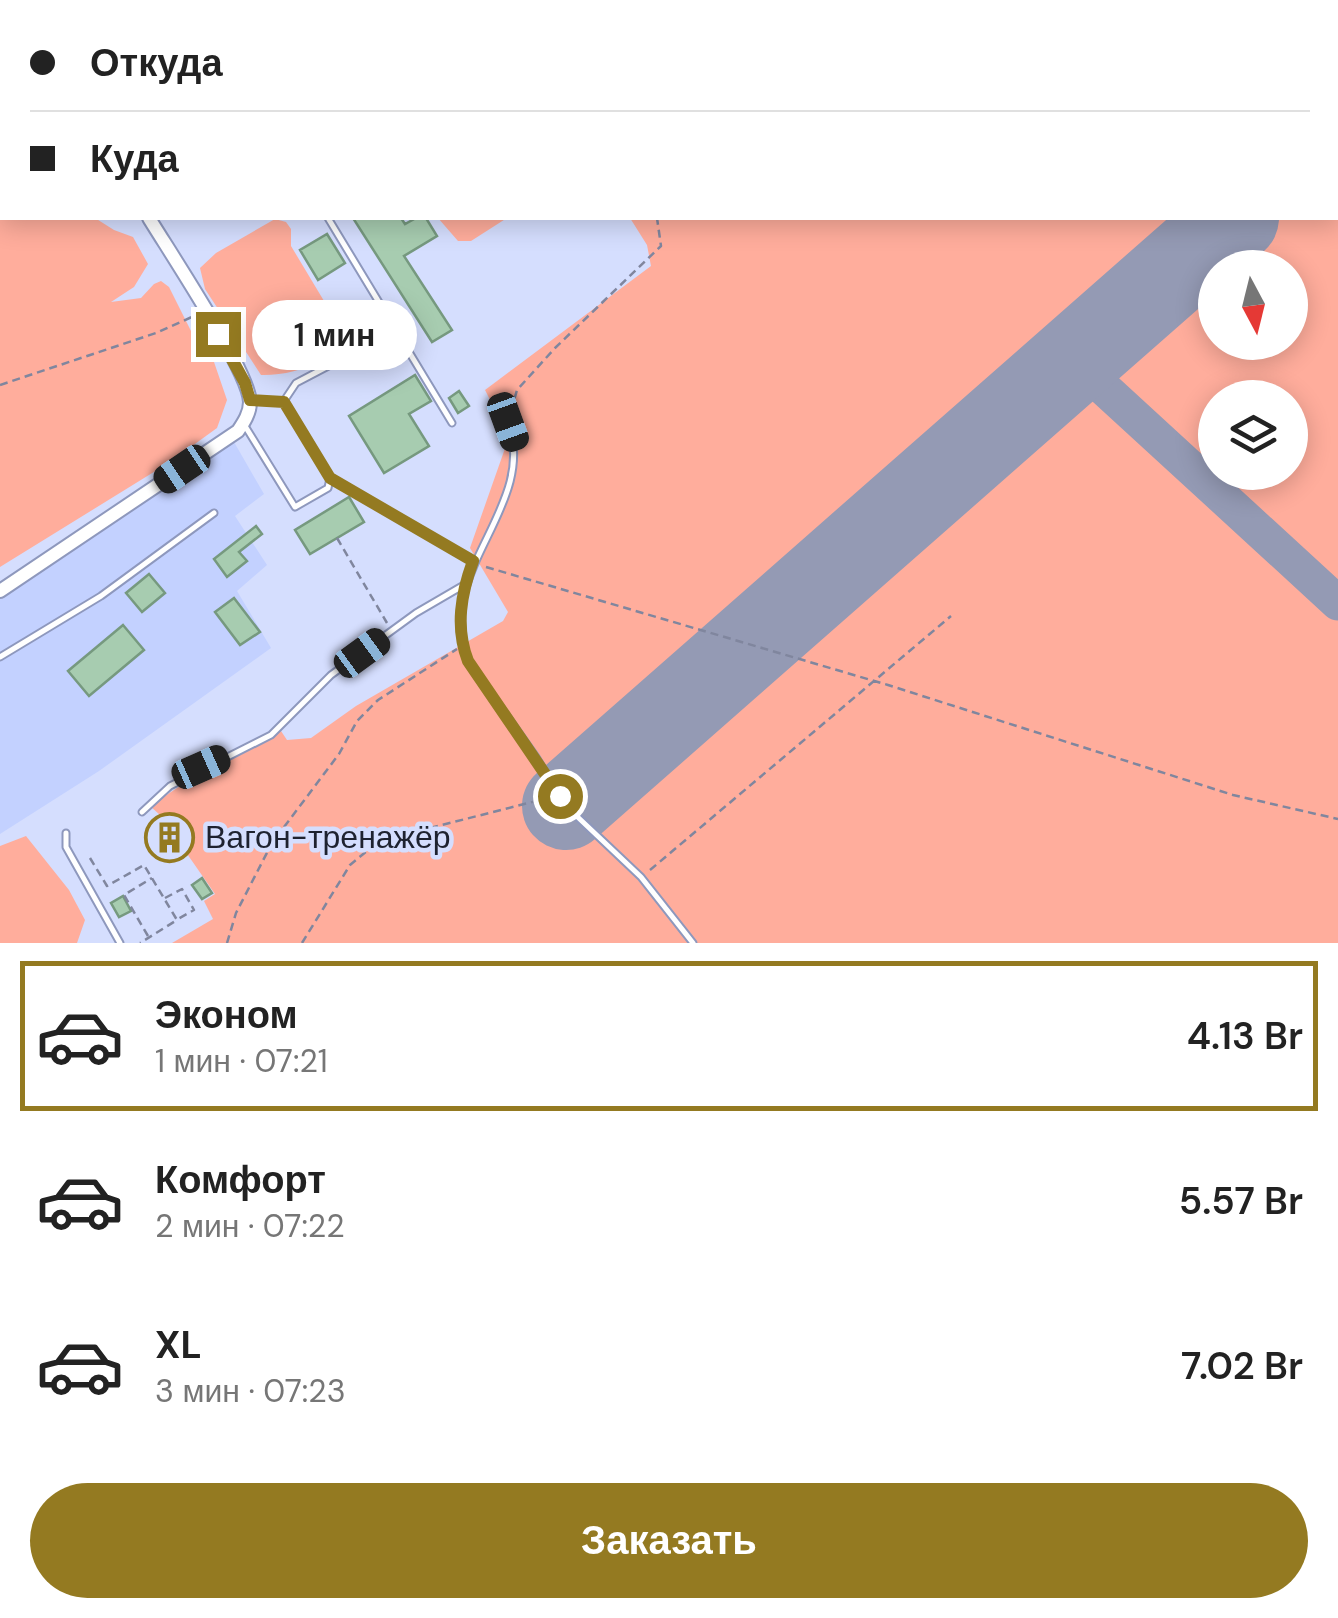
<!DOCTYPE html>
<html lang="ru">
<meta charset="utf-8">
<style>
body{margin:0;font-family:"DM Sans",sans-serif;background:#f6f6f6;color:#222;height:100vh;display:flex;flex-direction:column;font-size:38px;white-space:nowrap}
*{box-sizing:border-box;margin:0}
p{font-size:32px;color:#767676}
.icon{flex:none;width:55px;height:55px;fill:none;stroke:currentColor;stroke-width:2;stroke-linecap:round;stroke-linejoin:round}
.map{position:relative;height:943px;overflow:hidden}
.panel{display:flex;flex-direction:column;background:#fff;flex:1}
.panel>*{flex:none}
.hud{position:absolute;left:0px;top:0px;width:1340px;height:220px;box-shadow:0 5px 25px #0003;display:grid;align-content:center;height:220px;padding:0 30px;background:#fff}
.needle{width:65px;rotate:173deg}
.controls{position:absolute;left:1198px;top:250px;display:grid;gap:20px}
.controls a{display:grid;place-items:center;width:110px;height:110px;border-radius:50%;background:#fff;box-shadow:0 5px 25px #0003;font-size:50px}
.end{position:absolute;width:45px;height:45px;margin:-22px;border:12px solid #947a21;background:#fff;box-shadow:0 0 0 5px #fff}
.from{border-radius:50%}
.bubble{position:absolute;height:70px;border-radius:35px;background:#fff;box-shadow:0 5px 25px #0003;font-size:32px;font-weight:600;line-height:70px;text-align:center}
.car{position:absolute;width:30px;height:60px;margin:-30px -15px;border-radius:12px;box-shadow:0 0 8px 2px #0007;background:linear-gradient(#222 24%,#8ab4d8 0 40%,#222 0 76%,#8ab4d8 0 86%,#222 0)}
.hud b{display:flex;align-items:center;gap:35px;height:95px;font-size:38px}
.hud b+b{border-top:2px solid #e0e0e0}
.hud i{width:25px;height:25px;background:#222}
ul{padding:18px 0 0;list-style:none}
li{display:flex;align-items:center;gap:30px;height:150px;margin:0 20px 15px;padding:0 10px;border:5px solid transparent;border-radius:0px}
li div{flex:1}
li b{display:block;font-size:38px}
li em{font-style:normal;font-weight:600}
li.current{border-color:#947a21}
li>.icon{width:90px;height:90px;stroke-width:1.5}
.button{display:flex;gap:20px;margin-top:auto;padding:20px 30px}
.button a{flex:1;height:115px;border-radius:60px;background:#947a21;color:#fff;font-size:40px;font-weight:600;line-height:115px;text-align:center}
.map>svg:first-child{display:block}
.built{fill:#c3d1ff}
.green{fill:#ffad9c;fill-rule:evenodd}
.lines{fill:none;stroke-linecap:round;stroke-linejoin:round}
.taxiway{stroke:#949ab4;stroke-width:35}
.runway{stroke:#949ab4;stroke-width:88}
.building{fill:#a7ccb0;stroke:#76997f;stroke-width:2.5}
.service-casing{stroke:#8e98bd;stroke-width:9}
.tertiary-casing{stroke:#8e98bd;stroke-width:16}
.primary-casing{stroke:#8e98bd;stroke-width:21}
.path{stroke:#80869e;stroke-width:2.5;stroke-dasharray:8 5;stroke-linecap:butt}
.service{stroke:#fff;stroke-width:5}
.tertiary{stroke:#fff;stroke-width:12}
.primary{stroke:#fff;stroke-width:18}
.route{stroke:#947a21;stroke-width:12}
.labels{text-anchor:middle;stroke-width:9;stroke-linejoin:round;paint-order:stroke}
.poi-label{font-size:32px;fill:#1e2230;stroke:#d5defe;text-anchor:start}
</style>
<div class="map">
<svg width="1338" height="943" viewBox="0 0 1338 943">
<rect width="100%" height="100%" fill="#d5defe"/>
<path class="built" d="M234,442L264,494L235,516L267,565L237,591L271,648L99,771L0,834V599Z"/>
<path class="green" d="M213,0H447L210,2Z
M463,0H761L460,2Z
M780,0H1338V943H172L213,919L204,901L215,894L160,815L150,806L201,772L281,731L287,740L311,738L356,706L503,621L508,612L470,548L509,437L485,390L651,266L647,245L630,218H1338V2H776ZM1215,268H1290V342H1215ZM1215,398H1290V472H1215Z
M0,107L2,218H95L114,230L133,237L148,264L134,287L111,302L141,298L154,284L161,281L169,287L191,331L214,362L227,400L217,428L170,462L0,567Z
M438,218H507L471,241H458Z
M275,219L286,222L291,229V246L324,301L359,311L366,320C343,355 302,376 261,375L205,289L200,268L216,253Z
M26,836L69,890L85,920L77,943H0V846Z"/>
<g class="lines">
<path class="taxiway" d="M1084,350L1095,380L1338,603"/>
<path class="runway" d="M1338,127V126
M566,806L1235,218"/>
</g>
<path class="building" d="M353,218H401L405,224L416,218H426L437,236L404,256L452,330L432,342Z
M327,234L345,263L318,280L300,250Z
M415,375L431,401L409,414L429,446L384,473L349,416Z
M459,391L469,406L458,413L449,398Z
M349,497L364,522L310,554L295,530Z
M256,526L262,534L239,552L247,561L227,577L214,559Z
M149,574L165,593L142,612L126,593Z
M234,598L260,632L240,645L215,612Z
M123,625L144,650L89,696L68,671Z
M180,821L192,837L174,850L162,833Z
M202,878L212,893L202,899L192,885Z
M123,896L131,911L119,917L111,903Z"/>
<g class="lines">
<defs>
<path id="service" d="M328,218L452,423
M284,401L296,383L397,330
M508,422C539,508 432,570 468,661L536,757L566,806L641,877L693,943
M245,426L295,507L328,488L330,478L284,401L253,400
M330,478L473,561
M0,657L101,596L214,513
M142,812L170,786L271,735L331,675L416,613L464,585
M66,833V847L120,943"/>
<path id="tertiary" d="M0,591L238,431C244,422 250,413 250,402C249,371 169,251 149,218"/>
<path id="primary" d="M25,2L27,0
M0,17L2,16"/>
</defs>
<use href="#service" class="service-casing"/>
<use href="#tertiary" class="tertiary-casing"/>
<use href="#primary" class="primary-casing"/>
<path class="path" d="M182,2L184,0
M806,2L809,0
M0,385L156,333L194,316
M511,411L517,390L555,348L661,246L657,218
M337,538L387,623
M486,567L888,685L1233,795L1338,819
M90,858L107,886L144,865L177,920L140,943
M650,870L951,616
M165,898L182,889L194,910L178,919
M148,936L124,895L152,878
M227,943L236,913L272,843L339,754L357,721L378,700L457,649
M302,943L350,865L379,841L548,798"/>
<use href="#service" class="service"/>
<use href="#tertiary" class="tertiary"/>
<use href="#primary" class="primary"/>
</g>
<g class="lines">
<path class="route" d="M218,334L245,383L250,400L284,402L330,478L473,561C461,594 455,627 468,661L560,796"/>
</g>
<defs>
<symbol id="building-ring" viewBox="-11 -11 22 22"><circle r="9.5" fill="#d5defe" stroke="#947a21" stroke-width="1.5"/><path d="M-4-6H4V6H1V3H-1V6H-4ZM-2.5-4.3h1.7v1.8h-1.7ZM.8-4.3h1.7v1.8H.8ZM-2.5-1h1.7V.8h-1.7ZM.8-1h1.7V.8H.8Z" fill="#947a21"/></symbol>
</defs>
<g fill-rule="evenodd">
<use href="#building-ring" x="142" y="810" width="55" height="55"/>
</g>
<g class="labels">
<g class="poi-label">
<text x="205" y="848">Вагон-тренажёр</text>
</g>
</g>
</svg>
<div class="controls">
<a><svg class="needle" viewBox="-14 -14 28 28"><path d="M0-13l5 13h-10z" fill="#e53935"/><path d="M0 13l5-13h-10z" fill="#767676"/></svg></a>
<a><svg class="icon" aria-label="layers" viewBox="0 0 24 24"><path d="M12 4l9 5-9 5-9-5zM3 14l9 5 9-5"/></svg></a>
</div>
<i class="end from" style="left:560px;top:796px"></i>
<i class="end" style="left:218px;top:334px"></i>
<div class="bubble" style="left:252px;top:300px;width:165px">1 мин</div>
<i class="car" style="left:508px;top:422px;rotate:160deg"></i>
<i class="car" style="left:182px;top:469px;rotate:236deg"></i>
<i class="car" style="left:362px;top:653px;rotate:54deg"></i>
<i class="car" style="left:201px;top:767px;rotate:66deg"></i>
<div class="hud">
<b><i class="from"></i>Откуда</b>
<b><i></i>Куда</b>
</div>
</div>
<section class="panel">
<ul>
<li class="current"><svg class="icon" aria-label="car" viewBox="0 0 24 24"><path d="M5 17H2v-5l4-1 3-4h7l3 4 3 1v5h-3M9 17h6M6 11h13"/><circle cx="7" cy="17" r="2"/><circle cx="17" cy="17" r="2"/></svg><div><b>Эконом</b><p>1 мин · 07:21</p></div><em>4.13 Br</em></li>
<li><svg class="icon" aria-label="car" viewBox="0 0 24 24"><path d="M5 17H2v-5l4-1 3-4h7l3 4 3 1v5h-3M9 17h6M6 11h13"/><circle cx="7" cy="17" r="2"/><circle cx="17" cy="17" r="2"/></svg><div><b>Комфорт</b><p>2 мин · 07:22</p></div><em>5.57 Br</em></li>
<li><svg class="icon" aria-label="car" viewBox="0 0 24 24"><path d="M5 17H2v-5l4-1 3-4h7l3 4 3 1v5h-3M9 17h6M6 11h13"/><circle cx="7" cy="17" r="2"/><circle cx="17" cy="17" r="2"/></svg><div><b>XL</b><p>3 мин · 07:23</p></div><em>7.02 Br</em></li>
</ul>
<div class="button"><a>Заказать</a></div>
</section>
